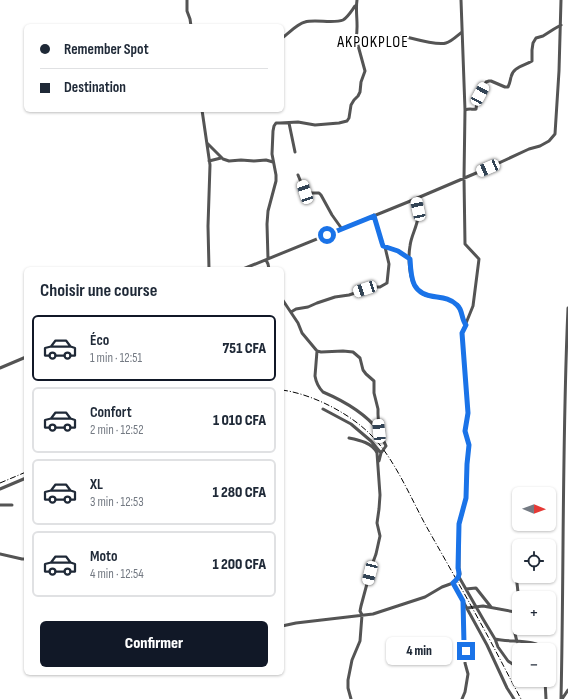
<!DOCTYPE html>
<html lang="fr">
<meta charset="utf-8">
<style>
body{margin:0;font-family:"Sofia Sans Condensed",sans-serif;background:#f6f6f7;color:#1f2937;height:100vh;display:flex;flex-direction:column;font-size:15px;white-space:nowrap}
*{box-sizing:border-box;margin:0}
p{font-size:13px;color:#747a83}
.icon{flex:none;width:22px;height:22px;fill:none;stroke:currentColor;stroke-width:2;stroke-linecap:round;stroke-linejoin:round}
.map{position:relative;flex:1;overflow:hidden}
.details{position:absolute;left:24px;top:267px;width:260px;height:408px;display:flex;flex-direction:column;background:#fff;border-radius:6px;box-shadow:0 1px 3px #0004}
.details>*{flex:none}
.banner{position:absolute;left:24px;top:24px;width:260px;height:88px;border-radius:6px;box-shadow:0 1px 3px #0004;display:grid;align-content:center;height:88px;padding:0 16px;background:#fff}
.needle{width:26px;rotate:91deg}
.controls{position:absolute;left:512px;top:487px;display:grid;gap:8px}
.controls a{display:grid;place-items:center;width:44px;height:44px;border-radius:6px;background:#fff;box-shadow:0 1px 3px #0004;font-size:20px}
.end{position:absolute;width:18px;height:18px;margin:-9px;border:5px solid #1a73e8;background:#fff;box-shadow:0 0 0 2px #fff}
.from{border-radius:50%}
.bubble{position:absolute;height:28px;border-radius:6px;background:#fff;box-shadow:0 1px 3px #0004;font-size:13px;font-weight:800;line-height:28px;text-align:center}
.car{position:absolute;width:12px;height:24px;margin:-12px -6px;border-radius:5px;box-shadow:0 0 3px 1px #0007;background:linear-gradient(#fff 24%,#345 0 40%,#fff 0 76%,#345 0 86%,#fff 0)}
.banner b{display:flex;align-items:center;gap:14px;height:38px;font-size:15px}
.banner b+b{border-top:1px solid #e0e1e3}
.banner i{width:10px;height:10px;background:#1f2937}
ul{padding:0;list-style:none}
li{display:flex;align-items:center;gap:12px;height:66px;margin:0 8px 6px;padding:0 8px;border:2px solid #e0e1e3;border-radius:6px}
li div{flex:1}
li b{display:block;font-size:15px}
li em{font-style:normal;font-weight:800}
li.selected{border-color:#111827}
li>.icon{width:36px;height:36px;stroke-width:1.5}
h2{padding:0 16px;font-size:18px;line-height:48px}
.button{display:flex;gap:8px;margin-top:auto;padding:8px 16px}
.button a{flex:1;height:46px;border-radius:6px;background:#111827;color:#fff;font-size:16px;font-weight:800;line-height:46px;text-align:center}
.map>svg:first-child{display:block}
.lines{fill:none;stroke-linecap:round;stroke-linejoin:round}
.street{stroke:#545454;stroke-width:3}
.rail{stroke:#000;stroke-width:1;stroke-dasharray:6 2 1 2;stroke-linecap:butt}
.route{stroke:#1a73e8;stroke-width:5}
.labels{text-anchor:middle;stroke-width:4;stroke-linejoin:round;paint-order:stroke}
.quarter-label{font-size:16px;letter-spacing:1px;fill:#000;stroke:#fff}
</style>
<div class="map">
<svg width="568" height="699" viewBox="0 0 568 699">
<rect width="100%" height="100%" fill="#fff"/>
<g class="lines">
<path class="street" d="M187,0V11L190,19L191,26
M402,36C412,38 436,46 446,43C451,42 458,35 462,32
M282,38C289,33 297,24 305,22C315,19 334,24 343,20C348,17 352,10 355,6
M202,110L210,165L208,226L209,269
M465,110C470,108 473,110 476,109L477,102L486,82L489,81H491L505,87H508C510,83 510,81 511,77C513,67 524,66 532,61V50L533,43L536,38L543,36L554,29L561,25
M289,123L295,152
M207,143L223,159L229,161L241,160L254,161L266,160L273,162
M209,161L221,158
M298,175L305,192L306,193H319L321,195L332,215L342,229
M416,199C417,205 419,211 418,217C417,227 411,236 410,246C408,257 409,280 416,288C426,302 446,293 457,305C463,311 461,319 466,325
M374,215L382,243L383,246L398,251L410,259
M268,259L267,224L268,211L276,181V175L272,154L273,131L274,126L276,123H280L298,122L315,125L339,123L347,121L349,118L351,105L354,100L358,96L360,92L361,82L365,71L356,38C359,26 355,13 357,0
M266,260L268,264L269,269
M243,269L408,202L488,168L529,149L540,146L549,141L555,134L559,71L561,0
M282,299L298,323L302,333L317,351L321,352L343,351L353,352L360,358L363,370L366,374L374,381V393L378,409V414L379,431L386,446L381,453L379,461
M291,312L296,309L308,307L317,303L335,297L349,295L373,287H380L387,283L389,264L385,247
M317,351L315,376C316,382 319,388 323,392C344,401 365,413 379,431
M0,368L26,357
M323,409L351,424L371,441L381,453
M349,438C359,440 373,443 377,453L380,495L379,509L377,523L380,536L376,554L372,565L361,606L360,611L362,615L360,641L352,660L348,680V688L351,699
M0,489L26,478
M0,505H12
M0,554L22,559H26
M516,572C516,580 518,587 518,595C517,612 511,623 517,642
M459,577L483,619L495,639L498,647L508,661L514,665
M453,583L487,645L507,688L514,699
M466,589L476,588L491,607
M467,608L483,606L515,612
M282,626L296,623L373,614L425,597L442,587L453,583L459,577L460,574L459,568V524L466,498L467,464L469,445L465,431L468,413L462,333L473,306L479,259L465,244L464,178L465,110L461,0
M495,639C510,643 535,638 546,650
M545,680L546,699
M462,699L465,692L468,674L465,663L466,651L464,644L463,603
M561,699C564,569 562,438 568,308
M562,699L568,690"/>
<path class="rail" d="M282,390C312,394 349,413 370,434C393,456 410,496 425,524C443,556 462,589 480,622C494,647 507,673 521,699
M0,483L26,472"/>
</g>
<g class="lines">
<path class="route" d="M327,235L374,216L382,243L383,246L398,251L410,259C411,280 412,295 437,297C444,298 451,299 457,305C463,310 461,319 466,325L462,333L468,413L465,431L469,445L467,464L466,498L459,524L458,568C460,575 459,578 453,583L463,601L464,644L466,651"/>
</g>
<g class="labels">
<g class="quarter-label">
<text x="373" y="47">AKPOKPLOE</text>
</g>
</g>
</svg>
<div class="controls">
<a><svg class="needle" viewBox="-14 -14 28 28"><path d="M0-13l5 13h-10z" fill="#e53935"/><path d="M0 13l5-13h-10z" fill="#747a83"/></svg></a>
<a><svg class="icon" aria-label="locate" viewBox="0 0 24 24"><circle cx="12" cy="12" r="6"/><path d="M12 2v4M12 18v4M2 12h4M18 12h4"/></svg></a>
<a>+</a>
<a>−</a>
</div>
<i class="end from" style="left:327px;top:235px"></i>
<i class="end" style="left:466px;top:651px"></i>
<div class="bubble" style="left:386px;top:637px;width:66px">4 min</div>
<i class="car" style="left:480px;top:94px;rotate:28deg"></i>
<i class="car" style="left:488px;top:168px;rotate:247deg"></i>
<i class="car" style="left:305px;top:192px;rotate:342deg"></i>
<i class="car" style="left:418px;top:209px;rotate:348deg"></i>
<i class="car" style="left:365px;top:289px;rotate:252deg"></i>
<i class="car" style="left:379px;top:431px;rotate:354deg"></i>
<i class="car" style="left:370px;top:573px;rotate:194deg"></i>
<div class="banner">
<b><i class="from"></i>Remember Spot</b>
<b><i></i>Destination</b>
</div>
<section class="details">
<h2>Choisir une course</h2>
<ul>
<li class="selected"><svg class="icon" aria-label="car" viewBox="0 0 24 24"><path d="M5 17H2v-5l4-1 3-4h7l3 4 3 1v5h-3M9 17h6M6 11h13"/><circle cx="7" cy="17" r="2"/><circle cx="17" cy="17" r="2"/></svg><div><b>Éco</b><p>1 min · 12:51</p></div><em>751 CFA</em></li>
<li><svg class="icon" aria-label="car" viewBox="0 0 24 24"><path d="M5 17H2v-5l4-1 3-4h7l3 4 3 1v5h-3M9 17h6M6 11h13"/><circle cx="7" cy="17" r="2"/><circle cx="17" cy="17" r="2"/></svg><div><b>Confort</b><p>2 min · 12:52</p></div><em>1 010 CFA</em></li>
<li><svg class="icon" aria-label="car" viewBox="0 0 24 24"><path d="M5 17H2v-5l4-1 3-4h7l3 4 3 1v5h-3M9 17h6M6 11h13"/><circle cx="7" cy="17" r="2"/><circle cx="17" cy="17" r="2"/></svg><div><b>XL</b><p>3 min · 12:53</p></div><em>1 280 CFA</em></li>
<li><svg class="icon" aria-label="car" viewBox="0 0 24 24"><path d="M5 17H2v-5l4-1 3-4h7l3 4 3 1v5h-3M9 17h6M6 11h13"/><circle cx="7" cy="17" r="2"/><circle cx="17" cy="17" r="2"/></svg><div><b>Moto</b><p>4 min · 12:54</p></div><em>1 200 CFA</em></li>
</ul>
<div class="button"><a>Confirmer</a></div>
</section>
</div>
